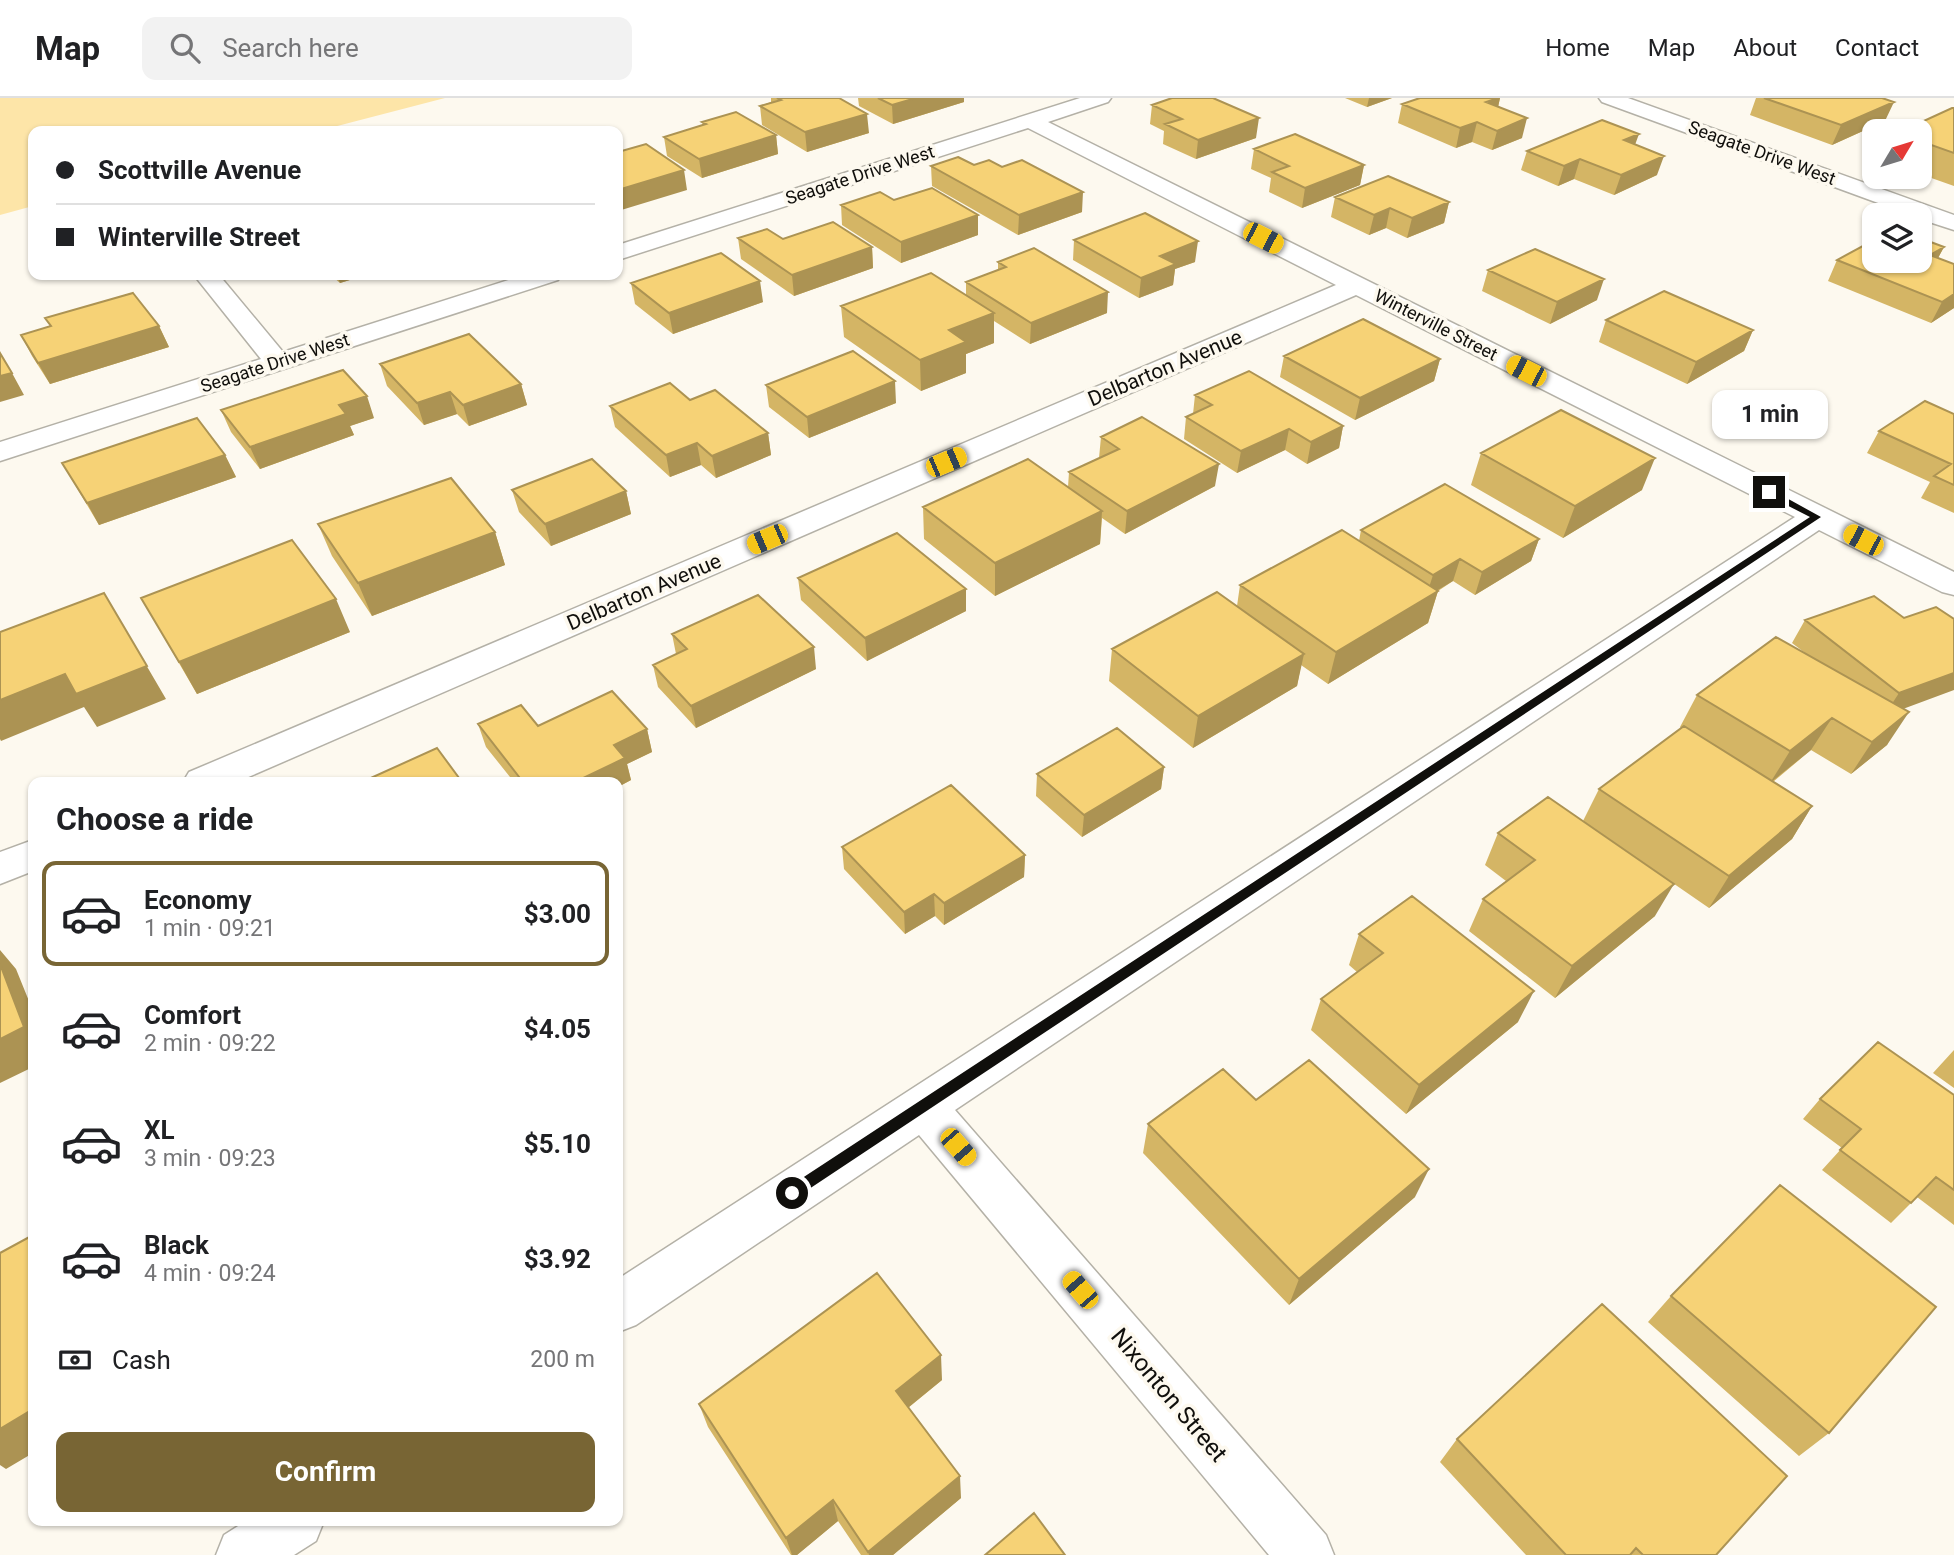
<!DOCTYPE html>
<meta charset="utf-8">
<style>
body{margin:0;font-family:Roboto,sans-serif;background:#f2f2f2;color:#202124;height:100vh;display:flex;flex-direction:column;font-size:26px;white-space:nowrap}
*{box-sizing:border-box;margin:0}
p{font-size:23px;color:#757577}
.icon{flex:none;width:38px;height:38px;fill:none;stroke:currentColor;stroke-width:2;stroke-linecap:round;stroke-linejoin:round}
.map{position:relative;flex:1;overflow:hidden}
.panel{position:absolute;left:28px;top:679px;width:595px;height:749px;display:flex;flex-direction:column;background:#fff;border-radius:14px;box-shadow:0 2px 5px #0004}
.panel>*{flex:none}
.guide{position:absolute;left:28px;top:28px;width:595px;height:154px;border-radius:14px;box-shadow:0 2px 5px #0004;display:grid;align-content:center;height:154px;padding:0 28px;background:#fff}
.needle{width:46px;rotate:52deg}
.fabs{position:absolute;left:1862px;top:21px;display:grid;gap:14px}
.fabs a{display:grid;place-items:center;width:70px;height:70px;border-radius:14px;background:#fff;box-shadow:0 2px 5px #0004;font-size:35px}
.end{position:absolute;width:32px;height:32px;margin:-16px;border:9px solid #100f0c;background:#fff;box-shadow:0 0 0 4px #fff}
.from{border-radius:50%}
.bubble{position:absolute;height:49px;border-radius:14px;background:#fff;box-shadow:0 2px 5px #0004;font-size:23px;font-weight:700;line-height:49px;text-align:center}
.car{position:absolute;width:21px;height:42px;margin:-21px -10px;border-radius:9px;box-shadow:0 0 5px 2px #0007;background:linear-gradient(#f5c518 24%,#345 0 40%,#f5c518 0 76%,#345 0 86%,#f5c518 0)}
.guide b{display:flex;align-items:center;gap:24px;height:66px;font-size:26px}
.guide b+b{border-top:2px solid #e0e0e0}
.guide i{width:18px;height:18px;background:#202124}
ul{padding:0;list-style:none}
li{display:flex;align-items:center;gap:21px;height:105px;margin:0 14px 10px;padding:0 14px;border:4px solid transparent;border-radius:14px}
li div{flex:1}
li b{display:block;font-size:26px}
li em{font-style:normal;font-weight:700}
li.selected{border-color:#786534}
li>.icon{width:63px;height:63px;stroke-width:1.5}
h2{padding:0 28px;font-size:32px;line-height:84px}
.pay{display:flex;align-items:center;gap:18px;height:77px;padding:0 28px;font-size:26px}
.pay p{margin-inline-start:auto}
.action{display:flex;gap:14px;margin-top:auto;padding:14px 28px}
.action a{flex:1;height:80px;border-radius:14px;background:#786534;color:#fff;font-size:28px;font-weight:700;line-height:80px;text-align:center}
header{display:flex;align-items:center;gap:42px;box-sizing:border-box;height:98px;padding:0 35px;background:#fff;border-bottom:2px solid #e0e0e0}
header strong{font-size:33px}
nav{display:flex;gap:38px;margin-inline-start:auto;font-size:24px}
.search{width:490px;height:63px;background:#f2f2f2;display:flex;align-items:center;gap:18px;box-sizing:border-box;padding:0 24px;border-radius:14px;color:#757577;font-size:26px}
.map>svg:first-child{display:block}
.green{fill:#fde5a8}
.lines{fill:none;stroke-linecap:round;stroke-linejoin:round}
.minor-casing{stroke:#b4b1a7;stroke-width:3}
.minor{fill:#fff;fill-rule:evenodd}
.wall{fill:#d4b565}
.shaded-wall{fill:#ac9353}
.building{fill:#f6d276;stroke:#ac9353;stroke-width:2}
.route{fill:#100f0c}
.labels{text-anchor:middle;stroke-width:7;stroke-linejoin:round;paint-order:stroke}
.far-street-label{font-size:18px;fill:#100f0c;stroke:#fdf9ef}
.street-label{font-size:21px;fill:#100f0c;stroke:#fdf9ef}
.near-street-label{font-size:24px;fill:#100f0c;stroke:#fdf9ef}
</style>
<header>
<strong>Map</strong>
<div class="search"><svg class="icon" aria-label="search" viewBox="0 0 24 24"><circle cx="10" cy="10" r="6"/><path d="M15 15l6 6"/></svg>Search here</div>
<nav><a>Home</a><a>Map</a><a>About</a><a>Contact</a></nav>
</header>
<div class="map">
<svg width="1954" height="1457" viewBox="0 0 1954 1457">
<rect width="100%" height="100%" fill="#fdf9ef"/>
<path class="green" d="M0,0H445L318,33H33V108L0,117Z"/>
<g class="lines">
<defs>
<path id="minor" d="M1080,0H1111L1108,4L1048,24L1954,474V497L1942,494L1819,432L955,1012L1326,1437L1334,1457H1269L919,1037L636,1227L618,1234V1181L1795,419L1356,197L237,684H183L189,674L1336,187L1028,30L618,162V147Z
M1599,0H1628L1954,117V132L1920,121V117H1911L1602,4Z
M194,177H219L283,254L524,177H561L558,182L0,363V344L261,261Z
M33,742V773L0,786V754Z
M246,1423H324L316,1443L294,1457H216L224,1437Z"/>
</defs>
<use href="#minor" class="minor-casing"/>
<use href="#minor" class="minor"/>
</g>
<path class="wall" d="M771,0H839L869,35L807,54L762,27L760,8L771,4Z
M858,0H964V4L893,26L859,8Z
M1345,0H1392L1367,9Z
M1420,0H1500L1498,9L1522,40L1492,52L1472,44L1456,50L1398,25L1402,6Z
M1756,0H1882L1885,23L1832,47L1750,17Z
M1152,7L1256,40L1196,61L1163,46L1164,33L1150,26Z
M1954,10V88L1920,76V33Z
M702,24L776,37L778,56L702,80L667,58L664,39L703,27Z
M1635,47L1657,77L1614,97L1574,81L1558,88L1521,72L1527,53Z
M1254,51L1364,67L1360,87L1302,110L1269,94L1271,80L1251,71Z
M974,67L1082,114L1018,137L932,88L931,68Z
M1335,99L1449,104L1444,125L1407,140L1386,130L1369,137L1331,119Z
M894,102L978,117V137L901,165L842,127L841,107Z
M738,140L783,141L872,149L873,170L794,198L741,161Z
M1074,142L1195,164L1175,171L1173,187L1139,200L1073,162Z
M1944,149L1938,160L1954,166V210L1931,225L1828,183L1837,162Z
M998,164L1107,215L1030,246L994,223V245L966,256V275L921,293L844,239L841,208L966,197V184L998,172Z
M1488,172L1597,202L1550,226L1482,193Z
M331,177H366L340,185Z
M631,185L763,204L673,236L635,206Z
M45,220L159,228L169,249L50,286L32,258L21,237L50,228Z
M1606,222L1753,232L1744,253L1687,286L1599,244Z
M1284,258L1440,261L1434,283L1355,322L1280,279Z
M380,266L521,286L527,307L469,328L457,316L424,327L387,288Z
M766,287L896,305L809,340L769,309Z
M1195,297L1343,328L1339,350L1307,366L1285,352L1237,375L1184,341L1186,319L1193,316Z
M690,302L768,335L771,357L716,380L701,367L670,379L615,329L610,308Z
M221,312L374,320L350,328L354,337L260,371L231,334Z
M1954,316V415L1921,400L1930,384L1867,355L1879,333Z
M1101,339L1215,388L1125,436L1102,420L1100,446L995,498L924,441L923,409L1068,389L1069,374L1099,360Z
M1481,355L1642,392L1563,440L1471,387Z
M225,357L236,379L99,427L62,365Z
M512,392L626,393L631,416L551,448L519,414Z
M318,426L495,434L505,467L372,518L332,458Z
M1361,432L1539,441L1531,463L1475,497L1453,483L1438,493L1428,525L1328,586L1301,567L1297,588L1193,650L1109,583L1112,551L1237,508L1240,487L1359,443Z
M798,480L966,513L867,563L801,502Z
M141,500L350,534L197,596Z
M1904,520L1903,611L1887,647L1851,676L1811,652L1773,684L1812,708L1792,741L1709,810L1583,723L1599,691L1681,630L1680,629L1697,597L1809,558L1792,545L1805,522Z
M672,536L816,571L696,630L658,589L653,567L676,556Z
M478,626L647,631L652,654L627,666L631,682L618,689V684H514L486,649Z
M1164,669L1161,691L1082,739L1036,698L1037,676Z
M1498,735L1655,818L1555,900L1469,833L1483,801L1506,783L1485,767Z
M842,749L1025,757L1024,779L944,827L935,818L905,836L844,771Z
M1359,836L1518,924L1406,1016L1311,932L1321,901L1357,874L1349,867Z
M1954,952V990L1933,975Z
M1954,997V1127L1917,1099L1891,1125L1822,1072L1842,1050L1803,1021L1820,1001Z
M1256,1002L1415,1099L1289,1207L1143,1055L1148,1026Z
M1671,1198L1829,1335L1799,1358L1648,1224Z
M942,1282L908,1310L961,1400L893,1457H861L838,1423L797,1457H791L708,1329L699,1306Z
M1457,1341L1716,1457H1526L1440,1364Z"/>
<path class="shaded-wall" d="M916,0H964V4L893,26L892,7Z
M1369,0H1392L1367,9Z
M1498,0H1500L1496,18L1486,4Z
M1894,4L1885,23L1832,47L1841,27Z
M867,16L869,35L807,54L805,34Z
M1259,20L1256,40L1196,61L1198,42Z
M1527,20L1522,40L1492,52L1497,33Z
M1477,24L1472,44L1456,50L1460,30Z
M1639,36L1632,55L1624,42Z
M776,37L778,56L702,80L699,61Z
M1664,58L1657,77L1614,97L1621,77Z
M1580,61L1574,81L1558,88L1564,68Z
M1364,67L1360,87L1302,110L1305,90Z
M684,72L687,92L618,113V92Z
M1083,94L1082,114L1018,137L1019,117Z
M1449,104L1444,125L1407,140L1412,120Z
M1390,110L1386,130L1369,137L1374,117Z
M978,117V137L901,165V144Z
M1198,143L1195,164L1175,171L1173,187L1139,200L1141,180L1160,158Z
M872,149L873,170L794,198L792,177Z
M1944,149L1933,169L1930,157Z
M337,177H366L340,185Z
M1604,181L1597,202L1550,226L1557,204Z
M760,183L763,204L673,236L669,215Z
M1108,194L1107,215L1030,246L1031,225Z
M1954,196V210L1931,225L1942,204Z
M994,215V245L966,256V275L921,293L920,262L949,232Z
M159,228L169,249L50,286L38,265Z
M1753,232L1744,253L1687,286L1696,264Z
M1440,261L1434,283L1355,322L1360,300Z
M12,275L24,297L0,304V278Z
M895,283L896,305L809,340L807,319Z
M521,286L527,307L469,328L463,307Z
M450,294L457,316L424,327L417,305Z
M367,298L374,320L350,328L354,337L260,371L250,349L339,307Z
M1343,328L1339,350L1307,366L1311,344Z
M1289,331L1285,352L1237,375L1241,353Z
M768,335L771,357L716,380L712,358Z
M697,345L701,367L670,379L666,357Z
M225,357L236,379L99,427L87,405Z
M1655,360L1642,392L1563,440L1575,408Z
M1219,366L1215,388L1125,436L1127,413Z
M626,393L631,416L551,448L545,426Z
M1102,413L1100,446L995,498V465Z
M495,434L505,467L372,518L358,485Z
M1539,441L1531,463L1475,497L1482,474Z
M1460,461L1453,483L1426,499L1433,477Z
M966,491V513L867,563L865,540Z
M1438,493L1428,525L1328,586L1336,554Z
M104,495L166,601L97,629L84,609L1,643L0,641V602Z
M336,501L350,534L197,596L179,564Z
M814,549L816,571L696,630L691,608Z
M1304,556L1297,588L1193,650L1198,618Z
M1954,575V592L1884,618L1899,595Z
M1909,614L1887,647L1851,676L1872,644Z
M1832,620L1811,652L1770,685L1790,653Z
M647,631L652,654L627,666L631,682L618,689V684H575L614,647Z
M1164,669L1161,691L1082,739L1084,717Z
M1812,708L1792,741L1709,810L1729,778Z
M1025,757L1024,779L944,827V805Z
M1674,786L1655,818L1555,900L1572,868Z
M934,796L935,818L905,836L904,814Z
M0,852L16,871L33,913V969L0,985Z
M1534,893L1518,924L1406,1016L1419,987Z
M1429,1071L1415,1099L1289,1207L1299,1181Z
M941,1257L942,1282L899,1317L896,1293Z
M33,1311V1355L6,1371L0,1367V1331Z
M960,1378L961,1400L893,1457H869L868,1454Z
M833,1402L838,1423L797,1457H792L786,1440Z"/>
<path class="building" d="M777,0H839L867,16L805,34L760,8L781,2Z
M878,0H916L892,7Z
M1172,0H1213L1259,20L1198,42L1165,26L1182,21L1152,7Z
M1420,0H1498L1486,4L1527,20L1497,33L1477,24L1460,30L1402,6Z
M1764,0H1882L1894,4L1841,27Z
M1952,10H1954V55L1920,43V33H1902Z
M736,14L776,37L699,61L664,39L706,26L702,24Z
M1602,22L1639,36L1624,42L1664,58L1621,77L1580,61L1564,68L1527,53Z
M1295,36L1364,67L1305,90L1272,74L1289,68L1254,51Z
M646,46L684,72L618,92V54Z
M958,59L974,67L989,62L1002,69L1022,62L1083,94L1019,117L931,68Z
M1388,78L1449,104L1412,120L1390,110L1374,117L1335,99Z
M932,90L978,117L901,144L841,107L880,94L894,102Z
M1145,115L1198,143L1160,158L1176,166L1141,180L1074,142Z
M833,124L872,149L792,177L738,140L767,131L783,141Z
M1920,140L1944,149L1930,157L1954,166V196L1942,204L1837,162L1874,142V163H1920Z
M1034,150L1108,194L1031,225L966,184L1006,169L998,164Z
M1535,151L1604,181L1557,204L1488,172Z
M721,155L760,183L669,215L631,185Z
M931,175L994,215L949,232L966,244L920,262L841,208Z
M1664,193L1753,232L1696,264L1606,222Z
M133,195L159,228L38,265L21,237L51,228L45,220Z
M1363,221L1440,261L1360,300L1284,258Z
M469,236L521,286L463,307L450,294L417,305L380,266Z
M853,253L895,283L807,319L766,287Z
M0,255L12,275L0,278Z
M343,272L367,298L339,307L346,316L250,349L221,312Z
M1249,273L1343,328L1311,344L1289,331L1241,353L1186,319L1212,307L1195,297Z
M670,285L690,302L715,292L768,335L712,358L697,345L666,357L610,308Z
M1925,303L1954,316V387L1934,378L1951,366L1879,333Z
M1561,312L1655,360L1575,408L1481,355Z
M1142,319L1219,366L1127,413L1069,374L1119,351L1101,339Z
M197,320L225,357L87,405L62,365Z
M592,361L626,393L545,426L512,392Z
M1028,361L1102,413L995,465L923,409Z
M451,380L495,434L358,485L318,426Z
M1445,386L1539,441L1482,474L1460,461L1433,477L1361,432Z
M1342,432L1438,493L1336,554L1240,487Z
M897,435L966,491L865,540L798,480Z
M292,442L336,501L179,564L141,500Z
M1217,494L1304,556L1198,618L1112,551Z
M104,495L147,568L76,596L65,576L0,602V534Z
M758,497L814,549L691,608L653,567L687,551L672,536Z
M1874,498L1904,520L1936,509L1954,521V575L1899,595L1805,522Z
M1776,539L1909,614L1872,644L1832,620L1790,653L1697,597Z
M612,593L647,631L614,647L625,660L575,684H523L478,626L521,607L538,628Z
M1684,628L1812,708L1729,778L1599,691Z
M1117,630L1164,669L1084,717L1037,676Z
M437,650L462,684H362Z
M951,687L1025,757L944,805L934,796L904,814L842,749Z
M1548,699L1674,786L1572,868L1483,801L1535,762L1498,735Z
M1412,798L1534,893L1419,987L1321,901L1383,855L1359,836Z
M0,866L24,929L0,941Z
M1878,944L1954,997V1092L1936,1079L1911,1105L1840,1052L1861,1031L1820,1001Z
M1309,962L1429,1071L1299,1181L1148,1026L1223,971L1256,1002Z
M1780,1087L1936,1209L1829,1335L1671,1198Z
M33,1137V1311L0,1331V1155Z
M877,1175L941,1257L896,1293L960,1378L868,1454L833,1402L786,1440L699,1306Z
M1602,1206L1787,1378L1716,1457H1643L1636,1450L1630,1457H1566L1457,1341Z
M1034,1415L1065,1457H985Z"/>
<path class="route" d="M1765,392H1772L1821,419L797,1099H787V1090L1810,419L1765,396Z"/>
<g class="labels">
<g class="far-street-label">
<text transform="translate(1762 55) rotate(20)" y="6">Seagate Drive West</text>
<text transform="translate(860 77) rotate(-18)" y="6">Seagate Drive West</text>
<text transform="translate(1436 227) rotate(27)" y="6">Winterville Street</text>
<text transform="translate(275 265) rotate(-18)" y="6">Seagate Drive West</text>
</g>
<g class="street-label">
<text transform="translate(1165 270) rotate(-23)" y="7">Delbarton Avenue</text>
<text transform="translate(644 494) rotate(-23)" y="7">Delbarton Avenue</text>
</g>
<g class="near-street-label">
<text transform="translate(1169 1297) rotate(50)" y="8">Nixonton Street</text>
</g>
</g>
</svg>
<div class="fabs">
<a><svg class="needle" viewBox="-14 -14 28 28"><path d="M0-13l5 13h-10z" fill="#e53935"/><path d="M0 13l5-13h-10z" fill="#757577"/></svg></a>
<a><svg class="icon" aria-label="layers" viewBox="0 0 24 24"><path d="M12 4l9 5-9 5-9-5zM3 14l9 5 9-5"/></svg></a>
</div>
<i class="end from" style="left:792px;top:1095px"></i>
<i class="end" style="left:1769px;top:394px"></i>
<div class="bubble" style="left:1712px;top:292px;width:116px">1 min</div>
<i class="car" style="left:1263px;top:140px;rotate:117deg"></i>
<i class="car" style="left:1526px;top:273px;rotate:297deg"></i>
<i class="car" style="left:946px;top:364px;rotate:67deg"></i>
<i class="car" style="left:767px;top:441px;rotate:247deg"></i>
<i class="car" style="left:1863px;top:442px;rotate:297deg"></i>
<i class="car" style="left:958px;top:1049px;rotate:139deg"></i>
<i class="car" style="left:1080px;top:1192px;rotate:319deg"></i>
<div class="guide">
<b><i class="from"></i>Scottville Avenue</b>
<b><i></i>Winterville Street</b>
</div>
<section class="panel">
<h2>Choose a ride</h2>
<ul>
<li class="selected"><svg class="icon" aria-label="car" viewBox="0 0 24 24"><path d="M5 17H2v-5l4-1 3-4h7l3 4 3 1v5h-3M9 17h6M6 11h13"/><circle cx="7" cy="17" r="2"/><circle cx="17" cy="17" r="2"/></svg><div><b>Economy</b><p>1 min · 09:21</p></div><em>$3.00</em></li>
<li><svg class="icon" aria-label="car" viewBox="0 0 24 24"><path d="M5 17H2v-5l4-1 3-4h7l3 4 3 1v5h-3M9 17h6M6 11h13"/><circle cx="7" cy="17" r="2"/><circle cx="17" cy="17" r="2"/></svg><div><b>Comfort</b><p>2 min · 09:22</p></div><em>$4.05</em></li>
<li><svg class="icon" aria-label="car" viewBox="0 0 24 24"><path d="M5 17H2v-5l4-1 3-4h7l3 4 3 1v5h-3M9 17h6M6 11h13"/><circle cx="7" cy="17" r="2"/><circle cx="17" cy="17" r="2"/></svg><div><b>XL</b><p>3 min · 09:23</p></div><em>$5.10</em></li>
<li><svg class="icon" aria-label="car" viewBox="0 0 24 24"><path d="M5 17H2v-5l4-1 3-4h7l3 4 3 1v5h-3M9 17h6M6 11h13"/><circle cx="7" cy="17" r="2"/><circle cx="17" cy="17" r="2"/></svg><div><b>Black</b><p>4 min · 09:24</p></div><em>$3.92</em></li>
</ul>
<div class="pay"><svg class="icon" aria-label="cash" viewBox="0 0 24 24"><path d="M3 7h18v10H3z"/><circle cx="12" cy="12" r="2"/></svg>Cash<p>200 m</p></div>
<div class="action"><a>Confirm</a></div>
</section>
</div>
